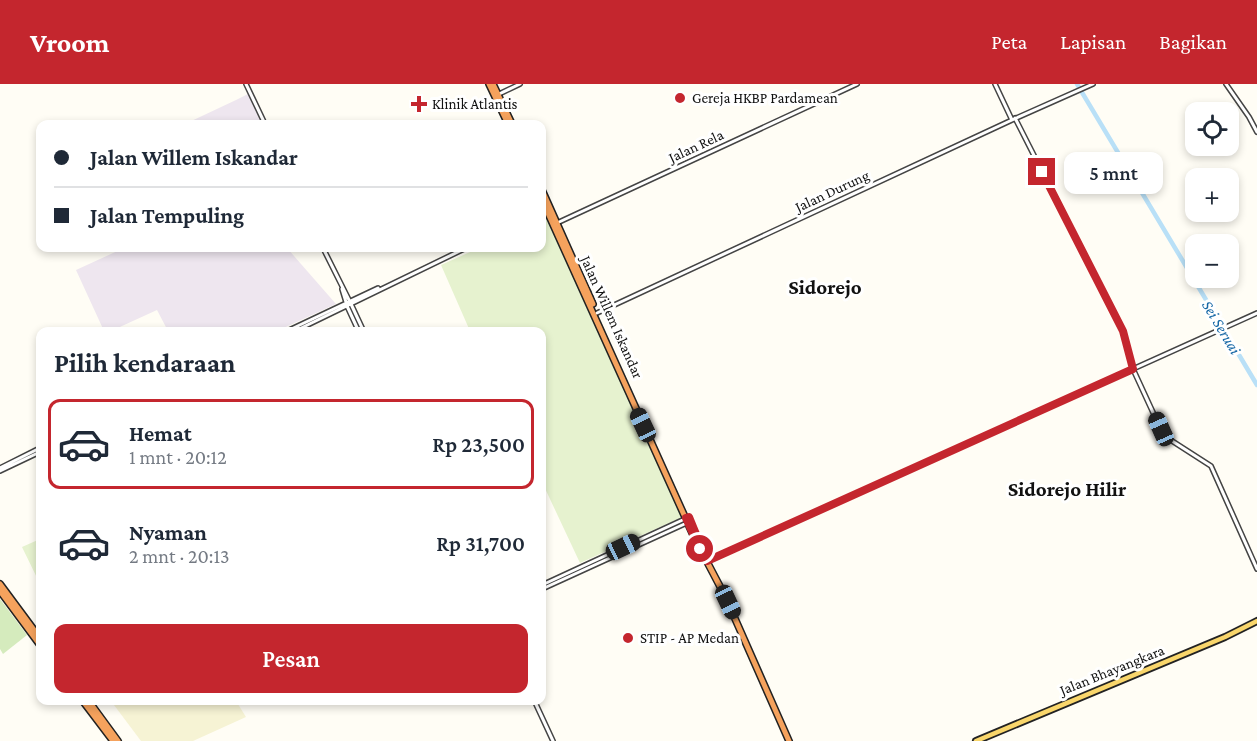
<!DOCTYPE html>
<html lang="id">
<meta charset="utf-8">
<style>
body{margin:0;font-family:"Crimson Pro",serif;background:#f6f6f7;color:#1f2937;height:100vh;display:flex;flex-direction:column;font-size:22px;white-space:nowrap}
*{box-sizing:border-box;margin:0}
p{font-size:20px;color:#747a83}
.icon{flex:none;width:33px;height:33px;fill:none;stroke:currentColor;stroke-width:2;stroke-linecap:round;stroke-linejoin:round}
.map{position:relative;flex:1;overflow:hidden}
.drawer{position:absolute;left:36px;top:243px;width:510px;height:378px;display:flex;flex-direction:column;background:#fff;border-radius:12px;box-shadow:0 3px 9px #0003}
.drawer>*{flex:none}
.hud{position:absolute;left:36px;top:36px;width:510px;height:132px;border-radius:12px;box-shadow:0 3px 9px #0003;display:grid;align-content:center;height:132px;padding:0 18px;background:#fff}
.controls{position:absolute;left:1185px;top:18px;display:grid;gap:12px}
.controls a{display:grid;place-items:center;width:54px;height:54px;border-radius:12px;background:#fff;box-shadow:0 3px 9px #0003;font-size:30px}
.end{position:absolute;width:27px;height:27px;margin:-14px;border:8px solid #c4262e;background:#fff;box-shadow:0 0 0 3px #fff}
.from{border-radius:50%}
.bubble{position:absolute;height:42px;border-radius:12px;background:#fff;box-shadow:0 3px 9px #0003;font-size:20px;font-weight:600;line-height:42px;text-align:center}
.car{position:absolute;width:18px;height:36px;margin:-18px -9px;border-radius:8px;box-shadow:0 0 4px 2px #0007;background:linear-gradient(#222 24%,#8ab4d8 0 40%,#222 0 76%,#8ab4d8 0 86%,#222 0)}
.hud b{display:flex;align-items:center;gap:21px;height:57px;font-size:22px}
.hud b+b{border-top:2px solid #e0e1e3}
.hud i{width:15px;height:15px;background:#1f2937}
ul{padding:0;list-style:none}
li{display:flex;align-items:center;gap:18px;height:90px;margin:0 12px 9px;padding:0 6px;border:3px solid transparent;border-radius:12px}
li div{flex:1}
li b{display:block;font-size:22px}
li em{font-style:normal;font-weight:600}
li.current{border-color:#c4262e}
li>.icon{width:54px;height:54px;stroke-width:1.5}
h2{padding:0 18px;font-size:27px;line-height:72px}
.cta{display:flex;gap:12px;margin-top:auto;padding:12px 18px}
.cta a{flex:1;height:69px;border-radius:12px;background:#c4262e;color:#fff;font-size:24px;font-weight:600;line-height:69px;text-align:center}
header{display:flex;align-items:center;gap:36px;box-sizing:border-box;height:84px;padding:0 30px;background:#c4262e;color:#fff}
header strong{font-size:28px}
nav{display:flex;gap:33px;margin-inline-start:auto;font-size:21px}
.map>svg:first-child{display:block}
.industrial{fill:#eee6ef}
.farmland{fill:#f6f3d4}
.green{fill:#d5ebbd}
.pitch{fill:#e6f2cf}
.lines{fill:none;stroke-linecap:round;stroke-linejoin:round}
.river{stroke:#b9e0f7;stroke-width:4.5}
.minor-casing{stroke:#444;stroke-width:6}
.major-casing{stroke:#222;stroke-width:8}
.highway-casing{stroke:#222;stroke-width:8}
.minor{stroke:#fff;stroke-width:3}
.major{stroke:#f9d66b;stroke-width:4.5}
.highway{stroke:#f5a25d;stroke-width:5}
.route{stroke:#c4262e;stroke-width:8}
.poi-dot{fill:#c4262e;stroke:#fff;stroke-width:2}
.labels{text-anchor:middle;stroke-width:6;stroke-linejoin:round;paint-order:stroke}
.poi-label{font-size:15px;fill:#111;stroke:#fff;text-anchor:start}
.street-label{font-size:15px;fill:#111;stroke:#fff}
.water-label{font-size:16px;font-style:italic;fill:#1768a6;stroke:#fff}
.district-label{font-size:21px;font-weight:bold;fill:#111;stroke:#fff}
</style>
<header>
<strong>Vroom</strong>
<nav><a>Peta</a><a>Lapisan</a><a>Bagikan</a></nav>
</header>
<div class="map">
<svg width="1257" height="657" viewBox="0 0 1257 657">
<rect width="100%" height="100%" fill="#fffdf5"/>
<path class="industrial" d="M248,10L262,40H185L236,16Z
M124,164H287L336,220L277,247H168L157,226L111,247H104L76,186Z"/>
<path class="farmland" d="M111,617H236L246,633L193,657H141Z"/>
<path class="green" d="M0,515L27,551L3,570L0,565Z"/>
<path class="pitch" d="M543,133L548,135L681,431L680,434L580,479L542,398V248L470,247L441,181L479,164H542V134Z
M40,455V500L22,463Z"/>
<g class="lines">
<path class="river" d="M1077,0L1257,301"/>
<defs>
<path id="minor" d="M246,0L265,40
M995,0L1012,36
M1226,0L1249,33L1257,48
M497,11L520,0
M1015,34L1123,247L1133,285L1162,348L1169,355L1211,382L1257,485
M557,139L857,0
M323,164L349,216
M342,205L346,218
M351,220L364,248
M347,222L359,248
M597,229L1012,36L1093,0
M285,248L378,204
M293,248L466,164
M0,384L40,364
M0,387L40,368
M707,477L1257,229
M542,501L689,433
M542,505L691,437
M534,616L553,657"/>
<path id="major" d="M976,657L1225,553L1257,537"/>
<path id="highway" d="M489,0L508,40
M493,0L512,40
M542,106L593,220
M542,116L694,453L725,512L789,657
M0,500L40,554
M0,507L40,561
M82,616L113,657
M88,616L118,657"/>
</defs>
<use href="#minor" class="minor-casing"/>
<use href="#major" class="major-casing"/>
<use href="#highway" class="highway-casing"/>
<use href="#minor" class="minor"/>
<use href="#major" class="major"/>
<use href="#highway" class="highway"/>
</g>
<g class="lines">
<path class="route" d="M700,465L686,434L689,433L707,477L1133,285L1123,247L1042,88"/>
</g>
<g class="poi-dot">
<circle cx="680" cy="14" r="6"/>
<path d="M416 11h6v6h6v6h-6v6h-6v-6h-6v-6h6z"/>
<circle cx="628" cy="554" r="6"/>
</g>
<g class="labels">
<g class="poi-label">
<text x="692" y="19">Gereja HKBP Pardamean</text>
<text x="432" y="25">Klinik Atlantis</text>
<text x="640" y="559">STIP - AP Medan</text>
</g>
<g class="street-label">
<text transform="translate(696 62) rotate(-25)" y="5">Jalan Rela</text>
<text transform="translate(832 107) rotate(-25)" y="5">Jalan Durung</text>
<text transform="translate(612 233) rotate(66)" y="5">Jalan Willem Iskandar</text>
<text transform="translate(1112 586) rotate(-22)" y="5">Jalan Bhayangkara</text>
</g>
<g class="water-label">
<text transform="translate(1222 243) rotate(59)" y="6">Sei Seruai</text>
</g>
<g class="district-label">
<text x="825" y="210">Sidorejo</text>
<text x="1067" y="412">Sidorejo Hilir</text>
</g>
</g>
</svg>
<div class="controls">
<a><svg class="icon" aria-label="locate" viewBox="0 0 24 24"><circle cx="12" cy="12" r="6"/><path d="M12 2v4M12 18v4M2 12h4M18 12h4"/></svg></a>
<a>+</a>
<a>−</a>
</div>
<i class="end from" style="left:700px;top:465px"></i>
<i class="end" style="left:1042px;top:88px"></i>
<div class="bubble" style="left:1064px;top:68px;width:99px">5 mnt</div>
<i class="car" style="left:643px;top:341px;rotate:335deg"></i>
<i class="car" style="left:1161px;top:345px;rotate:336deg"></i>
<i class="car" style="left:623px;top:463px;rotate:65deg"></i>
<i class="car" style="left:728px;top:518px;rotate:155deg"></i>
<div class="hud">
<b><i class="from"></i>Jalan Willem Iskandar</b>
<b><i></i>Jalan Tempuling</b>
</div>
<section class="drawer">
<h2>Pilih kendaraan</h2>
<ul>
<li class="current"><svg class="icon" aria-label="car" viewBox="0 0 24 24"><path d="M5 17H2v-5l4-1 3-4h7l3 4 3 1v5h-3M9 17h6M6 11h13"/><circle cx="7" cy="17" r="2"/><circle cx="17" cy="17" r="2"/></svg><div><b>Hemat</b><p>1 mnt · 20:12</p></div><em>Rp 23,500</em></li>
<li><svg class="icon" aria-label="car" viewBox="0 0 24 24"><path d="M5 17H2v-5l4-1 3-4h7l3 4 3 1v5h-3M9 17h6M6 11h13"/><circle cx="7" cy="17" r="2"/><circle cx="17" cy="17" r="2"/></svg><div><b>Nyaman</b><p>2 mnt · 20:13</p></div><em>Rp 31,700</em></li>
</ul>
<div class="cta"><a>Pesan</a></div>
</section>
</div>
